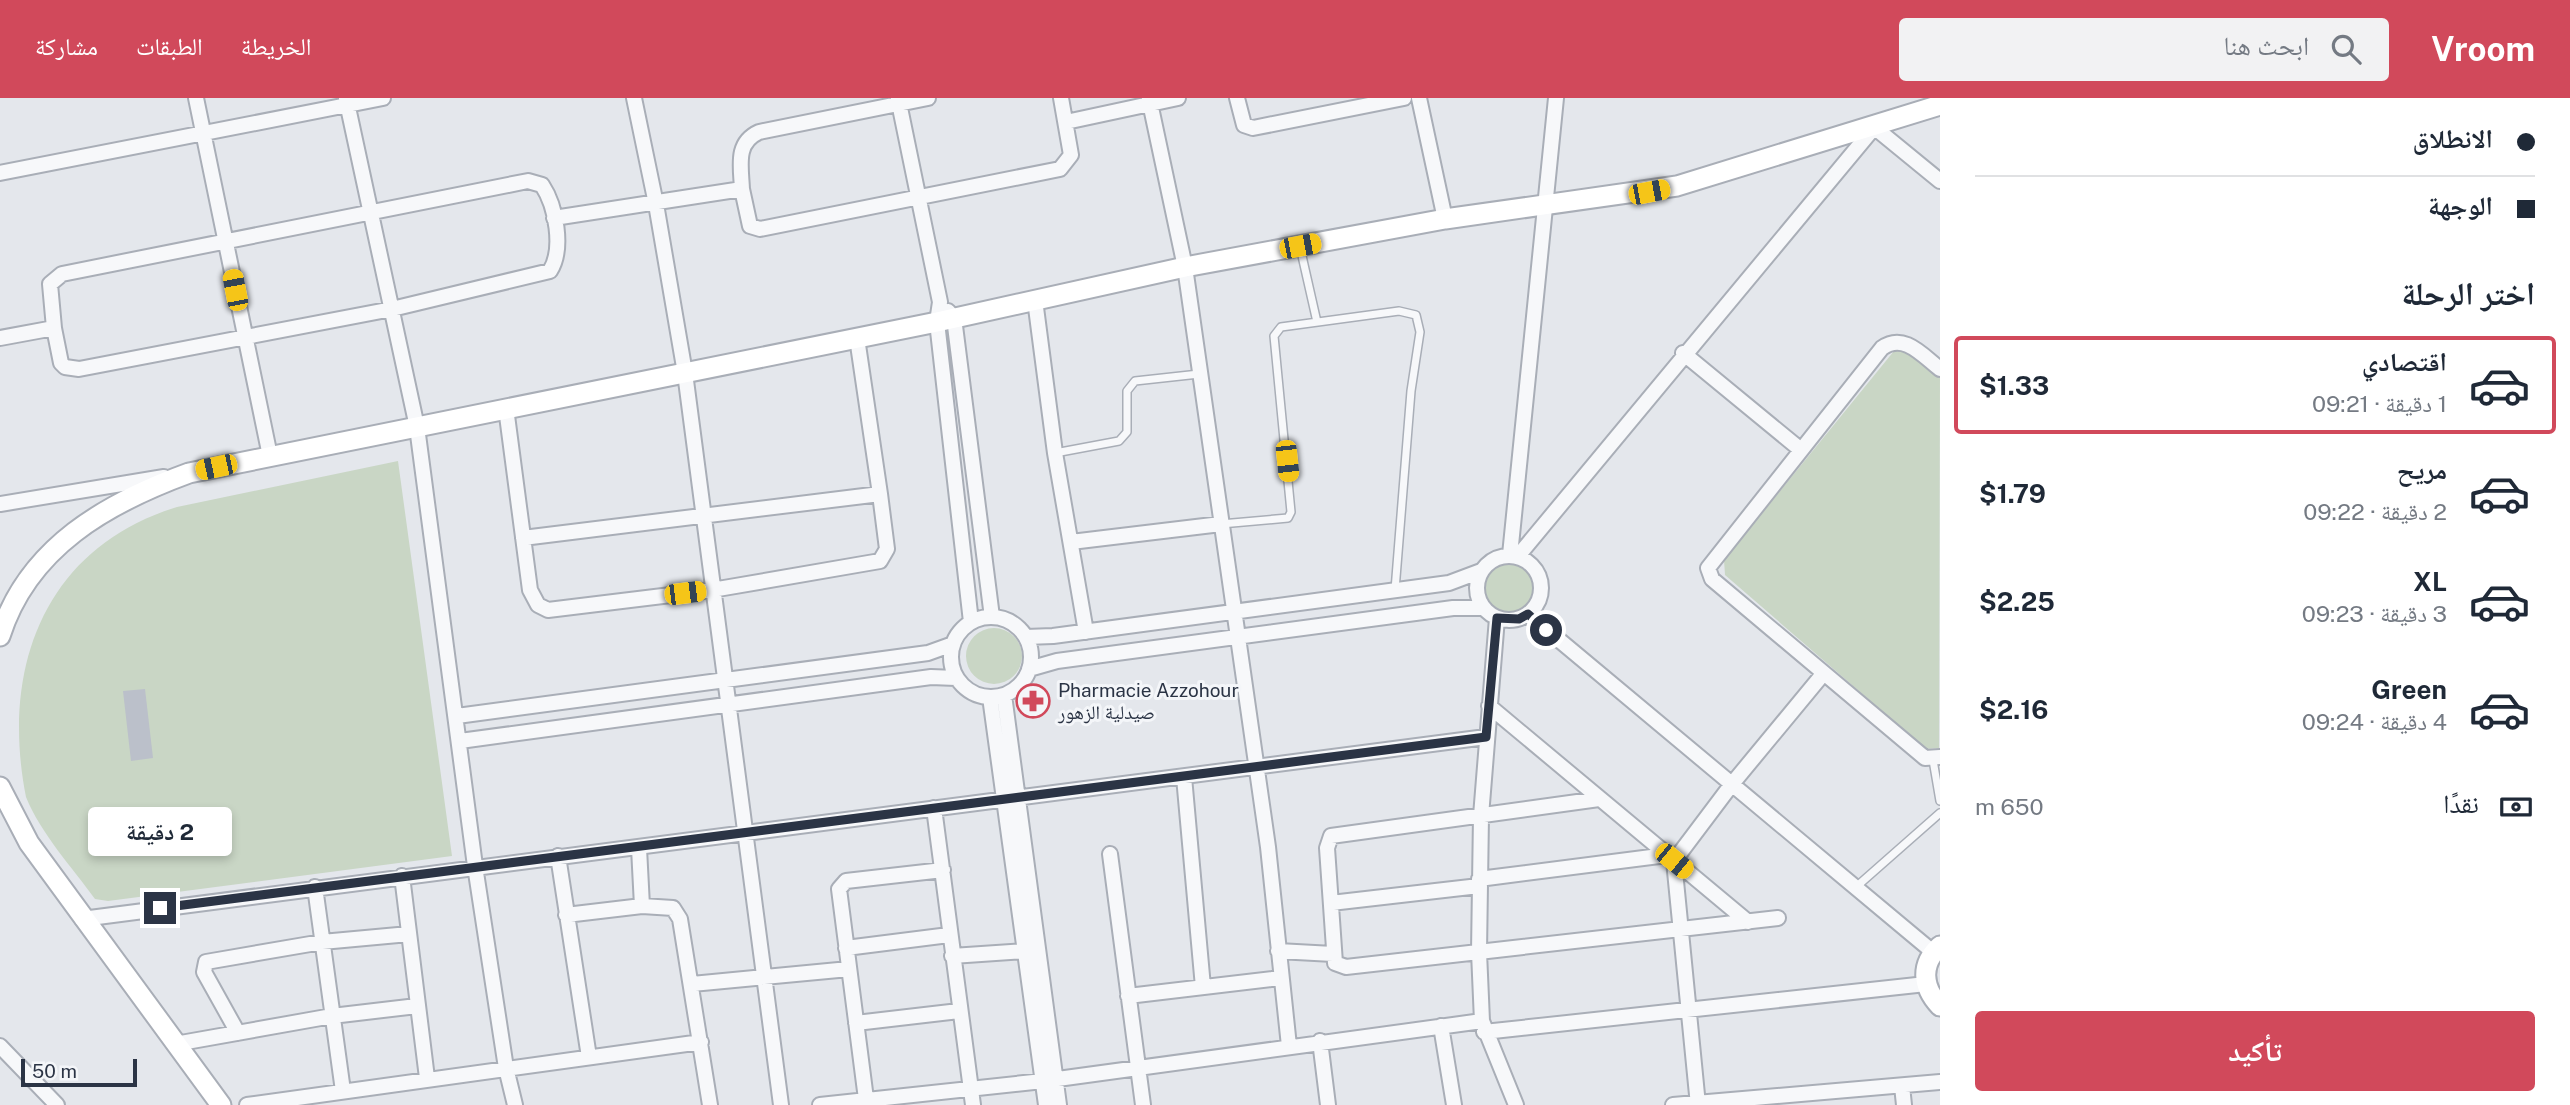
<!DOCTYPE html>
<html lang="ar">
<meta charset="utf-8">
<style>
body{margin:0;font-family:"Public Sans","Noto Naskh Arabic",sans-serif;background:#f2f2f3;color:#1f2937;direction:rtl;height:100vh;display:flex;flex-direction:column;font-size:26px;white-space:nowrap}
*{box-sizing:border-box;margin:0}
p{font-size:23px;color:#747a83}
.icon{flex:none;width:38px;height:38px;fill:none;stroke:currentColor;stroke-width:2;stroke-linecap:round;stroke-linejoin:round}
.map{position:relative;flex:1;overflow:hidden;direction:ltr}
.details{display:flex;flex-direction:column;background:#fff;width:630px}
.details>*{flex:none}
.hud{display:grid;align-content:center;height:154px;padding:0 35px;background:#fff}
.scale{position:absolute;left:21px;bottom:18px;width:116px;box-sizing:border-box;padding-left:7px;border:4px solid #2b3445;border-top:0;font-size:19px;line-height:24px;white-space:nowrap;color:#2b3445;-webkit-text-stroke:5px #f4f6f9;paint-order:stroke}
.end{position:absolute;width:32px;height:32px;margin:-16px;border:9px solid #2b3445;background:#fff;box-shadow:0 0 0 4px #fff}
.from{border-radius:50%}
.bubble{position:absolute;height:49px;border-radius:7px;background:#fff;box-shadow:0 4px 10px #0003;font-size:23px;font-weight:700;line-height:49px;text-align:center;direction:rtl}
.car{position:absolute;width:21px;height:42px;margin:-21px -10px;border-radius:9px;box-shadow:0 0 5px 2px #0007;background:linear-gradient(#f5c518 24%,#345 0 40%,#f5c518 0 76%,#345 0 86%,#f5c518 0)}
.hud b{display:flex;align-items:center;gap:24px;height:66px;font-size:26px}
.hud b+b{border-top:2px solid #e0e1e3}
.hud i{width:18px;height:18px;background:#1f2937}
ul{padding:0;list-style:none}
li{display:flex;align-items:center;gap:21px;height:98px;margin:0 14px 10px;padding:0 21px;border:4px solid transparent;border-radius:7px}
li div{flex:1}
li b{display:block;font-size:26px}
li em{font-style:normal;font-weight:700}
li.current{border-color:#d1495b}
li>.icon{width:63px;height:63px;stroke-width:1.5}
h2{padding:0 35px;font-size:32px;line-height:84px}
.pay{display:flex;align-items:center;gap:18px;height:77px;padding:0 35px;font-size:26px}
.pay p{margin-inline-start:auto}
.button{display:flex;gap:14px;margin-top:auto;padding:14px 35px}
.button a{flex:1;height:80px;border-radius:7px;background:#d1495b;color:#fff;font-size:28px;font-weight:700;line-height:80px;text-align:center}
header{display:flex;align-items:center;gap:42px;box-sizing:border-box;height:98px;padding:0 35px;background:#d1495b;color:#fff}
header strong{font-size:33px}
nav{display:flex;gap:38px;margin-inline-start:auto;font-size:24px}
.search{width:490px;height:63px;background:#f2f2f3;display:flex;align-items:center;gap:18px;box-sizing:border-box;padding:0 24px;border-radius:7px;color:#747a83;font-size:26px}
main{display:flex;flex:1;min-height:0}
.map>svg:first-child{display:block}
.green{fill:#c9d6c5}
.building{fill:#bbc0ca}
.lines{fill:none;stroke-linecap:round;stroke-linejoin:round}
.lane-casing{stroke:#a9aeb7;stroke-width:10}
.street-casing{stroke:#a9aeb7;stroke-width:18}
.secondary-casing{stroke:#a9aeb7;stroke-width:23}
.lane{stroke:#f7f8fa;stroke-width:7}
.street{stroke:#f7f8fa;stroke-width:14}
.secondary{stroke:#fff;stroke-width:19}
.route{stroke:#2b3445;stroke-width:9}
.labels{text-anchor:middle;stroke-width:6;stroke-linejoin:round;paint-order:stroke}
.poi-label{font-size:19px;fill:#2b3445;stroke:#f4f6f9;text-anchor:start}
</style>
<header>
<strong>Vroom</strong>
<div class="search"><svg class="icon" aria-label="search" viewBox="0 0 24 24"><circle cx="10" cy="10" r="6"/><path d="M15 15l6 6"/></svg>ابحث هنا</div>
<nav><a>الخريطة</a><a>الطبقات</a><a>مشاركة</a></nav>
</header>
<main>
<section class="details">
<div class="hud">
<b><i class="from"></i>الانطلاق</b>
<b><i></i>الوجهة</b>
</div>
<h2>اختر الرحلة</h2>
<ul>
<li class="current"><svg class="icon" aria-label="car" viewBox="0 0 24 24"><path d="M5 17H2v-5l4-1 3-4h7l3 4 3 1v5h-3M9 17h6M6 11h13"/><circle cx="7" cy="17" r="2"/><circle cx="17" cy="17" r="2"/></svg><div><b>اقتصادي</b><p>1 دقيقة · 09:21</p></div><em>$1.33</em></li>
<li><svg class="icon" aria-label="car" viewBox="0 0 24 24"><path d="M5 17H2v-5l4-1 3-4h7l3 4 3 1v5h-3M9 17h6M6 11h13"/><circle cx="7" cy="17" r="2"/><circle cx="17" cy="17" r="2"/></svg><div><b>مريح</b><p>2 دقيقة · 09:22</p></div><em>$1.79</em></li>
<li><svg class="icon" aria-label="car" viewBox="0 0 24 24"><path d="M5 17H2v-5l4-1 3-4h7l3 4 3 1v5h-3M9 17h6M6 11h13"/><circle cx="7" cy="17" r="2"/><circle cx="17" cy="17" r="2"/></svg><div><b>XL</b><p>3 دقيقة · 09:23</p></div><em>$2.25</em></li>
<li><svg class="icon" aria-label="car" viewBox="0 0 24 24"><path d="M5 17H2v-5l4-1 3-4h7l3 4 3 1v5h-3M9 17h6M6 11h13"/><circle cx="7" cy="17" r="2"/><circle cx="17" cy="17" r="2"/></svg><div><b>Green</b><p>4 دقيقة · 09:24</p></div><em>$2.16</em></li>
</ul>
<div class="pay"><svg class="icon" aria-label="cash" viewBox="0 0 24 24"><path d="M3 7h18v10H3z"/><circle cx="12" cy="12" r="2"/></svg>نقدًا<p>650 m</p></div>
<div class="button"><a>تأكيد</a></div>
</section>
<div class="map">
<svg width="1940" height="1007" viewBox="0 0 1940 1007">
<rect width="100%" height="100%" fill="#e4e7ec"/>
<path class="green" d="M1906,251L1940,276L1939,650L1926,651L1725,477L1724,462L1894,253Z
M398,363L452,758L108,803L95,801C72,769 41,736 26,699C0,568 46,449 177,409Z
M1481 489a29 29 0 1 1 58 0a29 29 0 1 1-58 0Z
M966 558a28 28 0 1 1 56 0a28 28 0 1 1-56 0Z"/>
<path class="building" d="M145,591L153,660L131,663L123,593Z"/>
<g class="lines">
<defs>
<path id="lane" d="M1300,149L1317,224
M1055,355L1119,343L1127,334V293L1135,283L1199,276
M1221,426L1288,420L1291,414L1274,238L1281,229L1399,213L1416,217L1420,234L1411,293L1395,492
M1933,662L1940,703
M1856,789L1940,715"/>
<path id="street" d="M196,0L270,358
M346,0L417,329L475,768L506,970L515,1007
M634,0L656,106L685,275L781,1007
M898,0L940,204L937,224L971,524
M1149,0L1185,169L1268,749L1289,948
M1237,0L1244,27L1253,30L1404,0
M1419,0L1445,121
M1066,24L1178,0
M1874,29L1940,83
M0,75L383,0
M742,91C741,68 735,45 759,34L928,0
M554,120L742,91L750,128L760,131L1060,71L1071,57L1061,0
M1035,202L1055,355L1086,534
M948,213L954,220L992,519
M0,240L54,230L61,265L65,269L79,271L392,211L550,173C564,151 556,108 542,87L528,83L62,176L50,186L54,230
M1683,255L1801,352
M1940,271C1923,258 1904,234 1882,250L1708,470L1712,481L1925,660L1940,659
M506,310L530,492L538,507L548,512L712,492L880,463L887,451L880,396
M0,406L164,379
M523,440L880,396L857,240
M1071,444L1221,426
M1510,457L1556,0
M1477 490a32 32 0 1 1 64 0a32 32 0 1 1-64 0Z
M1518,458L1877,26
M1528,516L1933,854
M951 559a40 40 0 1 1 80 0a40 40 0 1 1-80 0Z
M1497,520L1481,718L1479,854L1482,923L1516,1007
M1026,539L1053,538L1449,485L1481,473
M1029,571L1057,563L1453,510H1484
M1004,597L1059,1007
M990,599L1046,1007
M1489,608L1748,824
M457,618L928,555L953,546
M460,643L931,579L956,580
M1184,679L1203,889
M1599,701L1331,738L1327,750L1335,865L1346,869L1778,820
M934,710L973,1007
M639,750L642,808L673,810L680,821L710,1007
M1110,756L1143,1007
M558,758L589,959
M402,778L427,980
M1479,781L1667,757
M315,789L343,993
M1331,805L1479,788
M566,817L642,808
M82,821L1486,639
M846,850L949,837
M1278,853L1333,856
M952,858L1026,853
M692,886L849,871
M1128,898L1280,880
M856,925L959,913
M1441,928L1454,1007
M1484,934L1926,886
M238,935L204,874L206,864L322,844L409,836
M1320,943L1328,1007
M175,946L332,918L417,908
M0,948L57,1007
M1902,988L1904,1007
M866,1001L839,791L846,783L943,772
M247,1007L701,944
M820,1007L1043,983L1482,923
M1673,1007L1940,984
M1698,1007L1674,763L1732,686L1823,576"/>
<path id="secondary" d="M0,538C28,449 107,405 189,375L937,224L1185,169L1445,121L1677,88L1940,7
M0,689L29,745L221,1007
M1940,848C1920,866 1922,889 1940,908"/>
</defs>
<use href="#lane" class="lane-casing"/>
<use href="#street" class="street-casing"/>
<use href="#secondary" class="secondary-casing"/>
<use href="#lane" class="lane"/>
<use href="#street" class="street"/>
<use href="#secondary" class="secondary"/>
</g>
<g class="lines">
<path class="route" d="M160,810L1486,639L1497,520L1519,521L1528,516L1546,532"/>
</g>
<defs>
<symbol id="pharmacy-ring" viewBox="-11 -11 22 22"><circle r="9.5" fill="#f4f6f9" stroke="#d1495b" stroke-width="1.5"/><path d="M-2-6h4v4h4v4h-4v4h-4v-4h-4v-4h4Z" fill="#d1495b"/></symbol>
</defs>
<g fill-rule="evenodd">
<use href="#pharmacy-ring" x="1014" y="584" width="38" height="38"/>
</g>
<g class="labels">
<g class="poi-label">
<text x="1058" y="599">Pharmacie Azzohour<tspan x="1058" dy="22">صيدلية الزهور</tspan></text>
</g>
</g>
</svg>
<div class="scale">50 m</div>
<i class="end from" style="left:1546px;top:532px"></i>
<i class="end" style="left:160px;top:810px"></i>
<div class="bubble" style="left:88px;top:709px;width:144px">2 دقيقة</div>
<i class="car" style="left:1649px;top:94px;rotate:79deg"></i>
<i class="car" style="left:1300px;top:148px;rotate:79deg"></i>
<i class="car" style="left:235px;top:192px;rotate:349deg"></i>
<i class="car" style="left:1287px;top:363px;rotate:174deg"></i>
<i class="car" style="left:216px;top:369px;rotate:258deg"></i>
<i class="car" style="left:685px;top:495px;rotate:83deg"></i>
<i class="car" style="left:1674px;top:763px;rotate:129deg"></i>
</div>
</main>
